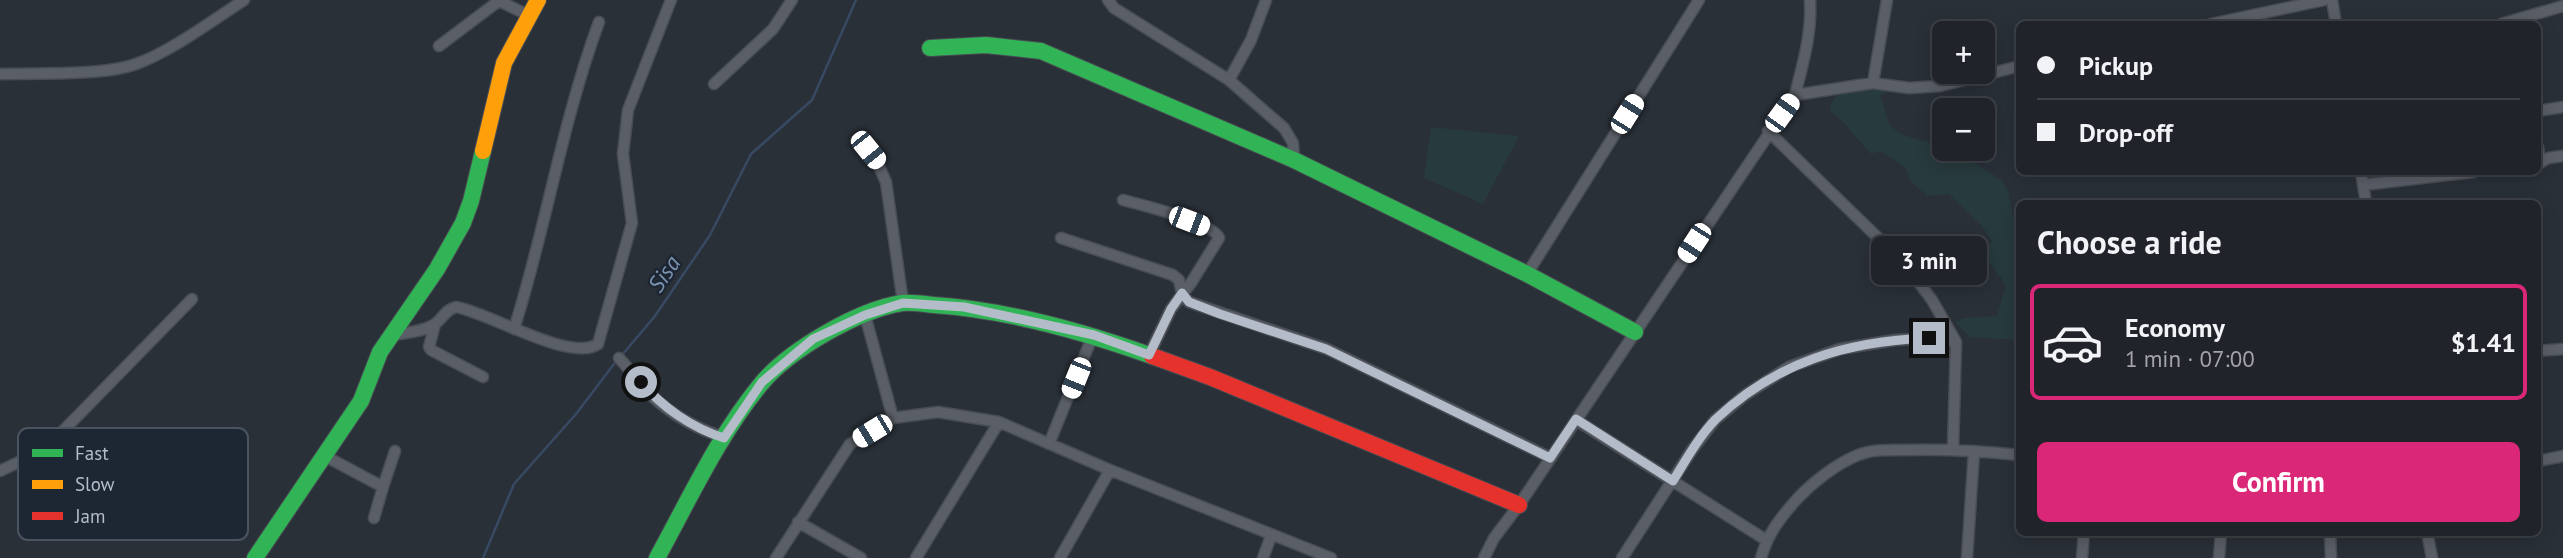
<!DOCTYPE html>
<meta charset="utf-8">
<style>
body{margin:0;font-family:"PT Sans",sans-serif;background:#2d3036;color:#f1f3f6;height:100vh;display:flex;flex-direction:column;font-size:26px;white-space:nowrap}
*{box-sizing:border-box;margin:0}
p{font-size:23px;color:#a2a4a8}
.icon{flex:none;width:38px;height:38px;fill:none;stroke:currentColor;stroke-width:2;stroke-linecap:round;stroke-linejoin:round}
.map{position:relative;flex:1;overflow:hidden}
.panel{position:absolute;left:2016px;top:200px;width:525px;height:336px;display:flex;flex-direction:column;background:#20242a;border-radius:10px;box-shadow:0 4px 18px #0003,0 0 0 2px #3d4147}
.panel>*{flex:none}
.guide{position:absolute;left:2016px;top:21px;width:525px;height:154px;border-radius:10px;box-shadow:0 4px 18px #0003,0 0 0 2px #3d4147;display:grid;align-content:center;height:154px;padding:0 21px;background:#20242a}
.controls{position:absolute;left:1932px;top:21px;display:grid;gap:14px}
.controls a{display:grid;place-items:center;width:63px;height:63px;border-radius:10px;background:#20242a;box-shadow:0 4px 18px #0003,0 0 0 2px #3d4147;font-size:35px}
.end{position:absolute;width:32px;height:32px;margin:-16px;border:9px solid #b4bcc9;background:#111;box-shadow:0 0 0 4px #111}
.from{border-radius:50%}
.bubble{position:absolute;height:49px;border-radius:10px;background:#20242a;box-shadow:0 4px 18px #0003,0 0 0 2px #3d4147;font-size:23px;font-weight:600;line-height:49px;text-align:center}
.car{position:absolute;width:21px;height:42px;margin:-21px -10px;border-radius:9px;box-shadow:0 0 5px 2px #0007;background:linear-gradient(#fff 24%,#345 0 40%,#fff 0 76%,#345 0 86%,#fff 0)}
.guide b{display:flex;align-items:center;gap:24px;height:66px;font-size:26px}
.guide b+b{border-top:2px solid #3d4147}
.guide i{width:18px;height:18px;background:#f1f3f6}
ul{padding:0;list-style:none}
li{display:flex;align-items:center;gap:21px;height:116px;margin:0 14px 10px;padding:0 7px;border:4px solid transparent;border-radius:10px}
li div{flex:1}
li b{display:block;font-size:26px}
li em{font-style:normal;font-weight:600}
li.current{border-color:#db2777}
li>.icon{width:63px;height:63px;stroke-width:1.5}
h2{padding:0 21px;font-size:32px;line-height:84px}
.primary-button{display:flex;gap:14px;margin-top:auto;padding:14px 21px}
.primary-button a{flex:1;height:80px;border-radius:10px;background:#db2777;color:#fff;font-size:28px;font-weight:600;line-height:80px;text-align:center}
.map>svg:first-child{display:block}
.green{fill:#273a3e}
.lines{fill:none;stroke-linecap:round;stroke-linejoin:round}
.stream{stroke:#384963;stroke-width:2.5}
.street-casing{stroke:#484c53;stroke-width:13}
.fast-casing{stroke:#484c53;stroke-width:18}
.slow-casing{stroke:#484c53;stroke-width:18}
.jam-casing{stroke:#484c53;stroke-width:18}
.street{stroke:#5a5e66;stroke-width:10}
.fast{stroke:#30b455;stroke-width:16}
.slow{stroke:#ff9f0a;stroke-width:16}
.jam{stroke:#e5322d;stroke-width:16}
.route{stroke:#b4bcc9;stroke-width:9}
.labels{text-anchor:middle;stroke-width:5;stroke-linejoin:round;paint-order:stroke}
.water-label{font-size:23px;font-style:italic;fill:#7c92b1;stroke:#1d2633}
.key{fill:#1d2633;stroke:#4a5360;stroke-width:2}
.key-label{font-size:19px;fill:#b4bcc9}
</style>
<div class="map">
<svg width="2563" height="558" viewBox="0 0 2563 558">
<rect width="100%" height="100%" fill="#2a3038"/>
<path class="green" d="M1866,85L1893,88L1880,96C1886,107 1884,121 1895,130C1904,137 1921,140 1931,143C1949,150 1985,167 1999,179C2015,193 2009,218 2019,235V340L1970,337L1955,322L1964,318L1997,316L2006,285L1989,262L1984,251L1992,241L1982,226L1949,194L1928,196L1910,181L1906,168L1881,151L1871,154C1856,139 1847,122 1830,111C1831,92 1851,89 1866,85Z
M1431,127L1519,136L1483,204L1424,178Z"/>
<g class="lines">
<path class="stream" d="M622,355L655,316L710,235L751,154L812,100L856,0
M483,558L514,484L576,414L617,360"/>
<defs>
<path id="street" d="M1108,0L1114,8L1229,80L1284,128L1293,143L1294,160
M2332,0L2336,24
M499,1L528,15
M2211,24L2324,0
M2501,24L2563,6
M439,46L500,0
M0,74C37,73 102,76 136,64C170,52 213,20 244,0
M1229,80L1251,40L1266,0
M1873,83L1887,0
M714,84L773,29L792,0
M1795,95L1873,83L1909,88L1940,86L2020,66
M2538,111L2563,107
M1768,131L1904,263L1932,300L1956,342L1953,449
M856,141L877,162L886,182L903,303
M2538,147L2540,163
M2538,164L2548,158L2563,156
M2361,172L2366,203
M2363,185L2473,172
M1123,200C1142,205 1213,222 1219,238L1191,283L1171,309L1149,355
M1061,238L1173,275L1179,280L1182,294L1189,302L1327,349L1551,458
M1527,274L1699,0
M865,315L893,418
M435,324L429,347L431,350L483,377
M514,329C546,228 562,122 599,22
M391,335C404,333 423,332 435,324C443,318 445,310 456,307C488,312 570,363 598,344L632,223L623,154L628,110L671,0
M2538,351L2563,349
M619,358C630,370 640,384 652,396C671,414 698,430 724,437
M1576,420L1766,540
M1049,444L1093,335
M323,455L383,487L374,518
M2538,461L2563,456
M0,471L38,453L57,437L192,299
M383,487L395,451
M798,522L861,558
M2330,532L2331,558
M2427,532L2432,558
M776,558L850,444L893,418L938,412L999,422L1110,470L1331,558
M916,558L999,422
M1060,558L1110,470
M1263,558L1271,536
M1484,558L1494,538L1519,505L1795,95C1803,63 1812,33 1810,0
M1622,558L1692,450L1715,420L1745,395L1789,367L1840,349L1895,340L1929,338L1956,342
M1761,558C1768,533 1780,518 1797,499C1813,482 1836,464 1858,455C1873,449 1890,450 1906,450C1944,449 1981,451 2020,455
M1967,558L1974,451
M2082,558L2084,532
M2219,558L2221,532"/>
<path id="fast" d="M930,48L986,45L1041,51L1294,160L1527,274L1635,332
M255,558L361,401L380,352L437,269L463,223L471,201L483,151
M657,558C689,500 718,436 761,384C789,350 858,310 902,303C912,302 924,304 934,305C1008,310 1082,331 1152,356"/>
<path id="slow" d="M483,151L504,63L538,0"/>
<path id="jam" d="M1152,356L1210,377L1519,505"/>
</defs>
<use href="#street" class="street-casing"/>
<use href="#fast" class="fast-casing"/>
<use href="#slow" class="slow-casing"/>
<use href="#jam" class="jam-casing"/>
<use href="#street" class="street"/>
<use href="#fast" class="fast"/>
<use href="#slow" class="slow"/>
<use href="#jam" class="jam"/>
</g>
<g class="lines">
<path class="route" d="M641,382C662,407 692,428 724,438L762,382L813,339L865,315L903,303L964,307L1094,335L1149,355L1171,309L1182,293L1189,302L1220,314L1326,349L1550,458L1576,419L1673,481C1686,460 1699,436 1716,419C1776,362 1848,341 1929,338"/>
</g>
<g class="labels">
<g class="water-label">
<text transform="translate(664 274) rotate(-56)" y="8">Sisa</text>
</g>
</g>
<rect x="18" y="428" width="230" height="112" rx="10" class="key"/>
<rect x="32" y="449" width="31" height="8" fill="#30b455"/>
<rect x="32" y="480" width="31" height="9" fill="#ff9f0a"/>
<rect x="32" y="512" width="31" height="8" fill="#e5322d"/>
<g class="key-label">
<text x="75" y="460">Fast</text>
<text x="75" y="491">Slow</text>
<text x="75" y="523">Jam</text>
</g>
</svg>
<div class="controls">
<a>+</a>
<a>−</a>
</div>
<i class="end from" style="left:641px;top:382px"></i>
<i class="end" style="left:1929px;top:338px"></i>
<div class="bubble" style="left:1871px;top:236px;width:116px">3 min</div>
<i class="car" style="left:1782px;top:113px;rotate:36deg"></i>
<i class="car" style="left:1627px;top:114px;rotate:32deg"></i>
<i class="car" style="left:868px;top:150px;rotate:141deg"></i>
<i class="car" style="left:1189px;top:221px;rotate:111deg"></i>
<i class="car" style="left:1694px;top:243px;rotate:213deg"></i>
<i class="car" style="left:1076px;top:378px;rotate:202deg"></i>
<i class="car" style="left:872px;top:431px;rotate:239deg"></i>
<div class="guide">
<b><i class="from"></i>Pickup</b>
<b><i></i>Drop-off</b>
</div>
<section class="panel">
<h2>Choose a ride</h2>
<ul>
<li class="current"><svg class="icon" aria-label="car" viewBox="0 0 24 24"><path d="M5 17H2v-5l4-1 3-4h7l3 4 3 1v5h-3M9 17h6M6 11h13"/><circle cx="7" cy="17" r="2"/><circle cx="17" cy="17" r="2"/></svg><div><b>Economy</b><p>1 min · 07:00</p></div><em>$1.41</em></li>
</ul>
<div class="primary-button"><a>Confirm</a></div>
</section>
</div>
